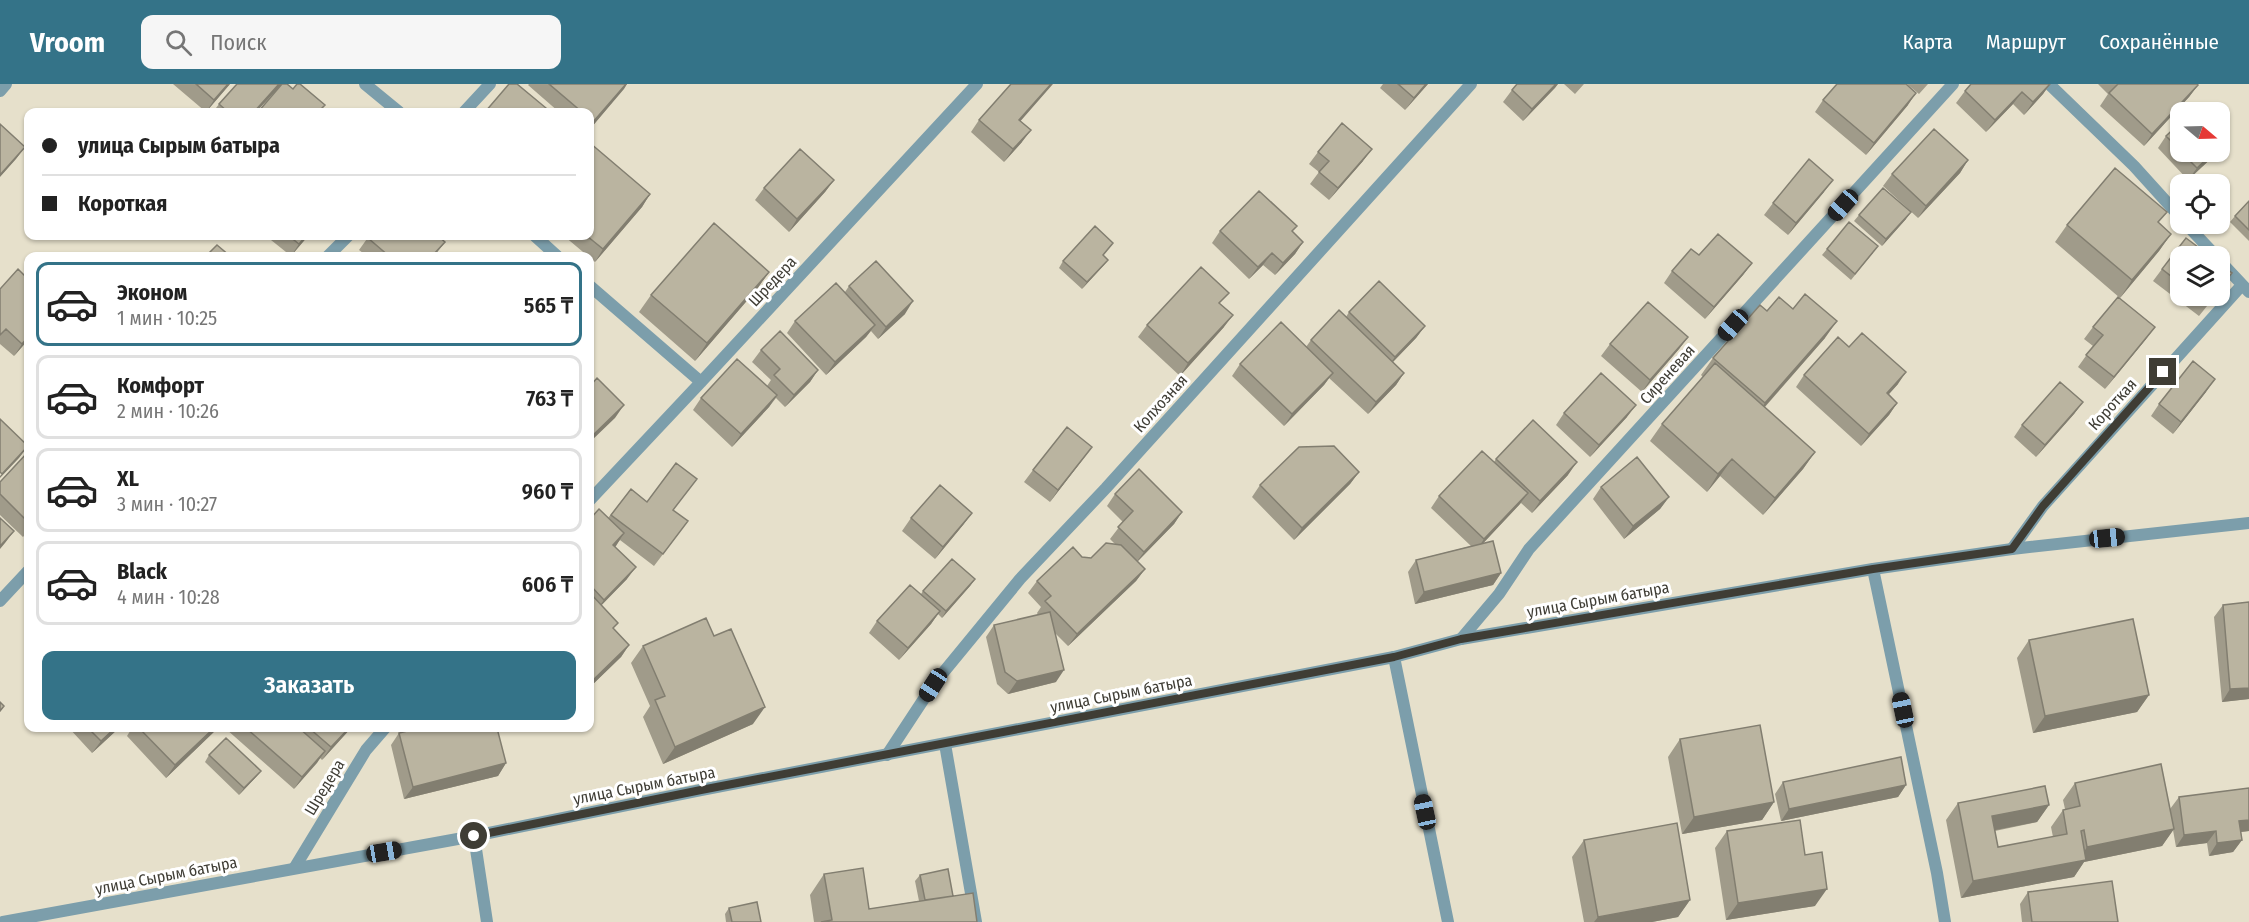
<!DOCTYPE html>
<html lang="ru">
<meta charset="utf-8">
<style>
body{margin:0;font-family:"Fira Sans Condensed",sans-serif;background:#f6f6f6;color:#222;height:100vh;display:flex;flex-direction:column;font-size:22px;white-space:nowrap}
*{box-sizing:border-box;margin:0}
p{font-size:20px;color:#767676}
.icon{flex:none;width:33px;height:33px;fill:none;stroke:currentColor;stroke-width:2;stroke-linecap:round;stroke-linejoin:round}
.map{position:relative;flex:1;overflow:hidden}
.details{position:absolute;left:24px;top:168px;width:570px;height:480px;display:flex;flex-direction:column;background:#fff;border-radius:12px;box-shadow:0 2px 4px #0004}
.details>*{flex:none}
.guide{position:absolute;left:24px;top:24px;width:570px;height:132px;border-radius:12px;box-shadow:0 2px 4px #0004;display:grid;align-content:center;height:132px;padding:0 18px;background:#fff}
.needle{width:39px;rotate:109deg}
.buttons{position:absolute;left:2170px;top:18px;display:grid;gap:12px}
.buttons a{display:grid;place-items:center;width:60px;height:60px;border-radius:12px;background:#fff;box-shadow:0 2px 4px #0004;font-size:30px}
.end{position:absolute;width:27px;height:27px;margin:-14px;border:8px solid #3f3d35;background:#fff;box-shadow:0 0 0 3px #fff}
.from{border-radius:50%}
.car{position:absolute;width:18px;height:36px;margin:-18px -9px;border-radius:8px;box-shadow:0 0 4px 2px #0007;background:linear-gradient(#222 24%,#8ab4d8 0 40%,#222 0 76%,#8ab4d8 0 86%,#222 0)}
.guide b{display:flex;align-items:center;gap:21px;height:57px;font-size:22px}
.guide b+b{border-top:2px solid #e0e0e0}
.guide i{width:15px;height:15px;background:#222}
ul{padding:10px 0 0;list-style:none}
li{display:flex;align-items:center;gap:18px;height:84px;margin:0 12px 9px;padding:0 6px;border:3px solid #e0e0e0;border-radius:12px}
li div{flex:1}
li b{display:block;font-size:22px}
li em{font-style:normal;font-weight:600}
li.on{border-color:#347388}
li>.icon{width:54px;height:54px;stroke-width:1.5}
.action{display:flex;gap:12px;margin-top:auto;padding:12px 18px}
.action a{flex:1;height:69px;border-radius:12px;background:#347388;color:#fff;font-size:24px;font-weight:600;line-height:69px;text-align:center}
header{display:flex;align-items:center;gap:36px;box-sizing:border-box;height:84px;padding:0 30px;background:#347388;color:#fff}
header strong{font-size:28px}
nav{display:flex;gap:33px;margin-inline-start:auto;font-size:21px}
.search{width:420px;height:54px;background:#f6f6f6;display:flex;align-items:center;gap:15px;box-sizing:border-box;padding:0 21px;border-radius:12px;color:#767676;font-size:22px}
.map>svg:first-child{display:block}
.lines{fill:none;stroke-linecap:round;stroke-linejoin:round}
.minor{stroke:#7c9eab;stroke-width:12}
.tertiary{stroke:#7c9eab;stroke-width:12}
.wall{fill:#a09b8a}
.shaded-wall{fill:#827e70}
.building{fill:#bab4a0;stroke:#827e70;stroke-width:1.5}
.route{stroke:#3f3d35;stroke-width:8}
.labels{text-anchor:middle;stroke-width:6;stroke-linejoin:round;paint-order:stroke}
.street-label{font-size:16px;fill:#3f3d35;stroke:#fff}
</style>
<header>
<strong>Vroom</strong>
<div class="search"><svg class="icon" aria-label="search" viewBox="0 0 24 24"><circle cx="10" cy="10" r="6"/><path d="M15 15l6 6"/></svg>Поиск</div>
<nav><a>Карта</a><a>Маршрут</a><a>Сохранённые</a></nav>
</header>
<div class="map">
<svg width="2249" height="838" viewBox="0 0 2249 838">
<rect width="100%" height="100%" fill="#e6e0cb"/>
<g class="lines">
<path class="minor" d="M365,0L399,28
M2049,0L2134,82L2181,134
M0,7L6,0
M464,28L490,0
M2186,140L2216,172
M535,152L557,172
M328,172L348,152
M2220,177L2249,208
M590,202L701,298
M590,416L701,298L977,0
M2012,465L2043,422L2242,201
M1873,485L1937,789L1945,838
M0,517L28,487
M1461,555L1499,510L1529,465L1953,0
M1394,573L1448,838
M945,660L976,838
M887,671L933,601L1020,495L1106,404L1471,0
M474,752L487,838
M295,783L366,666L385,644"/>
<path class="tertiary" d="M3,838L474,752L701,706L1394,573L1461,555L1873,485L2012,465L2249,439"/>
</g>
<path class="wall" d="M173,0H230L206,28Z
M237,0H282L256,28H213L219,20Z
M529,0H627L590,45V28H559L528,1Z
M1383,0H1428L1405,26L1380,4Z
M1517,0H1558L1523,37L1503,18L1512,6Z
M1564,0H1584L1575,10Z
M1907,0H1928L1919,10Z
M2050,0L2043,10L2024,31L2013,20L1986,48L1956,19L1965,7Z
M2098,0H2197L2198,1L2189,13L2144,62L2100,22L2108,10Z
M1823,16L1908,21L1866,71L1815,28Z
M979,36L1021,37L1022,58L1004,78L971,48Z
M2166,52L2181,68H2218L2188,96L2158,64Z
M1318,68L1363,77L1329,116L1310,100L1319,88L1309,80Z
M1968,76L1960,89L1918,134L1883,102L1892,90Z
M834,96L825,108L789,148L755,116L764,104Z
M1824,108L1788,151L1764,131L1773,119Z
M650,110L642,123L595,178L564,152H590Z
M2249,117V157L2230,138L2235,132Z
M1859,131L1906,135L1882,162L1854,137Z
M2159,139L2171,150L2159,167L2120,214L2055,158L2067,141Z
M1220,147L1293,148L1303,158L1295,170L1275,191L1263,181L1249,195L1212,159Z
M266,152H308L291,172Z
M369,152L445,158L434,172H367L359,166Z
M1113,159L1103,171L1108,176L1103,182L1082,205L1059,184L1063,177Z
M1827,165L1873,169L1851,196L1822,171Z
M1699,171L1752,179L1743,191L1705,235L1664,199L1672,187Z
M2181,172V212H2215L2199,232L2153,197L2162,185Z
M769,188L757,205L695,277L639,228L651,211Z
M849,202L905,230L878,255L871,247L866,253L826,291L787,249L795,237L845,208Z
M0,205L28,256L14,272L0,260Z
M1221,220L1224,243L1180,292L1138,253L1147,241Z
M1767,227L1825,254L1765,323L1815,368L1803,385L1763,431L1720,392L1707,408L1650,357L1662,340L1703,293L1701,291L1713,274Z
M1349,228L1425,242L1416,254L1393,278L1404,289L1396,301L1368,330L1329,294L1324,301L1284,342L1232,292L1240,280L1306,263L1311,256L1346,233Z
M2093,243L2146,255L2105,305L2078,283L2093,262L2084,255Z
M1688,253L1679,265L1642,308L1601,272L1610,260Z
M1849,263L1898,300L1889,310L1897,319L1889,331L1861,362L1796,303L1804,291Z
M761,266L818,286L810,298L785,323L776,314L769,323L732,363L693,326L701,314L767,302L771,296L752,278Z
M2206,308L2173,350L2151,332L2159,320Z
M2083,318L2074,330L2036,373L2014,353L2022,341Z
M1564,329L1627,333L1590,373L1556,341Z
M28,368V447L23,453L0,431V398Z
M1083,375L1050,418L1024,398L1033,386Z
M1496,375L1568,391L1532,429L1521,419L1483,459L1501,489L1493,501L1415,520L1408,488L1416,476L1471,462L1431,424L1439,412L1494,378Z
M1359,388L1350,400L1294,456L1252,413L1260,401Z
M1601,403L1669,413L1660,425L1624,455L1593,415Z
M631,405L647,418L674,427L679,449L654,482L620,456L615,462L627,495L601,521L614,545L629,561L621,573L590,603V435L608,434Z
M1115,410L1182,428L1174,440L1137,478L1145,485L1136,497L1068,562L1055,549L1056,598L1008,610L997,600L986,553L994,541L1038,531L1037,529L1041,523L1028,509L1037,497L1082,473L1091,474L1115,460L1110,455L1123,438L1107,422Z
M972,429L963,441L935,475L902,447L911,434Z
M975,495L970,502L942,534L938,530L931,540L899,576L869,549L877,537L921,510L923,507Z
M2249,518V615L2222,618L2214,533L2223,521Z
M2029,556L2149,611L2137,628L2033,649L2017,574Z
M643,562L753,640L663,680L643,633L650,622L631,579Z
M28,600V610L24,606Z
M69,644H119L92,669Z
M132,644H218L166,694L127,652Z
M228,644H351L322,676L320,674L294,705L226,645Z
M399,649L506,679L498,692L404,715L391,661Z
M1680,655L1774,718L1762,736L1682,750L1668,673Z
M209,671L261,687L256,693L239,711L205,678Z
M1783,698L1906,701L1898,713L1781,737L1775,710Z
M2075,699L2171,732L2170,725L2179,713L2249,704V747L2241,748L2242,756L2233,768L2209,772L2207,759L2176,763L2173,746L2162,762L2084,778L2074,793L1961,814L1946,736L1958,719L2049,721L2037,738L1995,747L1998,763L2053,753L2051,743L2063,726L2065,725L2063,716Z
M1727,747L1805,771L1815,822L1726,836L1715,764Z
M1584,756L1690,816L1678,833L1652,838H1584L1572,773Z
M824,790L869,825L919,817L915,797L920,791L953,812L977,838H814L810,811Z
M2028,808L2118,838H2022L2020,820Z
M729,824L761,838H726L725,830Z"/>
<path class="shaded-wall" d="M228,0H230L206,28L214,16Z
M279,0H282L256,28H254Z
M626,0H627L624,5L590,45L593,38Z
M1051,0H1053L1011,48L1019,36Z
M1426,0H1428L1405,26L1414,14Z
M1556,0H1558L1555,4L1523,37L1532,25Z
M2050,0L2043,10L2024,31L2033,18Z
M2198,1L2189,13L2144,62L2152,50Z
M2022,8L2013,20L1986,48L1995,36Z
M1916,9L1908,21L1866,71L1874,59Z
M1031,46L1022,58L1004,78L1013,65Z
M2229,53L2220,66V62Z
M25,63L16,75L0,93V91Z
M1372,65L1363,77L1329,116L1338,104Z
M2214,68H2218L2188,96L2197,84Z
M1968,76L1960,89L1918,134L1926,122Z
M834,96L825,108L789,148L797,135Z
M1833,96L1824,108L1788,151L1796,139Z
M650,110L642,123L595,178L603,165Z
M1911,128L1906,135L1882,162L1886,155Z
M2171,150L2159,167L2120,214L2132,196Z
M306,152H308L291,172L299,160Z
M445,158L434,172H432Z
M1303,158L1295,170L1275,191L1283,179Z
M1272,169L1263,181L1249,195L1258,183Z
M1108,176L1103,182L1082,205L1087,198Z
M1752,179L1743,191L1705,235L1714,223Z
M769,188L757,205L695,277L707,259Z
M913,217L905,230L878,255L886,243Z
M1233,231L1224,243L1180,292L1188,279Z
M1837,237L1825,254L1753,336L1765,319Z
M875,241L866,253L826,291L835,278Z
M1425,242L1416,254L1386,285L1395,273Z
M2155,243L2146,255L2105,305L2114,293Z
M28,253V256L14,272L22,260Z
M1688,253L1679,265L1642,308L1650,296Z
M818,286L810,298L785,323L794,311Z
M1906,288L1898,300L1879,321L1887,309Z
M1333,289L1324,301L1284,342L1292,330Z
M1404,289L1396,301L1368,330L1376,318Z
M2215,295L2206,308L2173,350L2181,338Z
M777,311L769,323L732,363L741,350Z
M2083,318L2074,330L2036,373L2045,361Z
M1897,319L1889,331L1861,362L1869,350Z
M624,321L615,334L590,358V354Z
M1636,321L1627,333L1590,373L1599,361Z
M28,362L19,374L0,394V392L2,390Z
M1092,363L1083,375L1050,418L1058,406Z
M1815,368L1803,385L1763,431L1775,414Z
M1732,375L1720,392L1707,408L1718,390Z
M1577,378L1568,391L1532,429L1540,417Z
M1359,388L1350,400L1294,456L1302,444Z
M1528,409L1519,421L1476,467L1484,455Z
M1669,413L1660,425L1624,455L1633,442Z
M1182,428L1174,440L1135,480L1144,468Z
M972,429L963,441L935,475L943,463Z
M14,447L5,459L0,465V462Z
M624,449L616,462L605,473L613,461Z
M636,483L627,495L595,528L604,516Z
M1145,485L1136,497L1068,562L1077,550Z
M1501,489L1493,501L1415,520L1424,508Z
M975,495L970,502L942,534L946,527Z
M940,527L931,540L899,576L908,564Z
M629,561L621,573L590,603V599Z
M1064,586L1056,598L1008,610L1017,597Z
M2249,604V615L2222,618L2230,605Z
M2149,611L2137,628L2033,649L2045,632Z
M765,623L753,640L663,680L675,663Z
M115,644H119L92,669L101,657Z
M214,644H218L166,694L175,681Z
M349,644H351L322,676L331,663Z
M325,667L317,679L294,705L302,693Z
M506,679L498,692L404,715L413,703Z
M261,687L256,693L239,711L244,704Z
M1906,701L1898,713L1781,737L1789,725Z
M1774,718L1762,736L1682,750L1694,733Z
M2049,721L2037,738L1980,749L1992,732Z
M2249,736V747L2231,749L2239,737Z
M2174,745L2162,762L2084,778L2074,793L1961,814L1973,797L2078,777L2087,763Z
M2216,747L2207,759L2176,763L2184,751Z
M2242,756L2233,768L2209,772L2217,759Z
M1827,805L1815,822L1726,836L1738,819Z
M1690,816L1678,833L1652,838H1594L1598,833Z"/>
<path class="building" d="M196,0H228L214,16Z
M237,0H279L254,28H228L219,20Z
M282,0H287L293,5L297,0H300L325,21L318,28H258Z
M509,0H517L546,24L543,28H485Z
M549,0H626L593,38L590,35V28H582Z
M1011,0H1051L1019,36L1031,46L1013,65L979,36Z
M1398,0H1426L1414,14Z
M1517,0H1556L1532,25L1512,6Z
M1837,0H1906L1916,9L1874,59L1823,16Z
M1971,0H2050L2033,18L2022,8L1995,36L1965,7Z
M2118,0H2197L2198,1L2152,50L2109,9Z
M2199,21L2206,28H2191Z
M2181,38V67L2166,52Z
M1342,39L1372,65L1338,104L1319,88L1329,77L1318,68Z
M0,40L25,63L0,91Z
M2220,44L2229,53L2220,62Z
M1934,45L1968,76L1926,122L1892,90Z
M590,59L650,110L603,165L587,152H590Z
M800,65L834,96L797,135L764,104Z
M2181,68H2214L2197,84Z
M1809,75L1833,96L1796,139L1773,119Z
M2115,84L2167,128L2158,138L2171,150L2132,196L2067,141Z
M1883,104L1911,128L1886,155L1859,131Z
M1259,107L1297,142L1292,147L1303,158L1283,179L1272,169L1258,183L1220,147Z
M2249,117V146L2235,132Z
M1849,138L1878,162L1855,190L1827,165Z
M714,139L769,188L707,259L651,211Z
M1095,142L1113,159L1103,171L1108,176L1087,198L1063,177Z
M1718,150L1752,179L1714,223L1672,187L1691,165L1699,171Z
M289,152H306L299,160Z
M369,152H438L445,158L432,172H389L368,154Z
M2186,154L2210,172H2181V200L2162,185Z
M217,161L230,172H206Z
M876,177L913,217L886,243L849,202Z
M2220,180L2232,189L2220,204Z
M1201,183L1229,209L1219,219L1233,231L1188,279L1147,241Z
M18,185L28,195V253L22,260L6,245L0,251V205Z
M1379,197L1425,242L1395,273L1349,228Z
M836,199L875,241L835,278L795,237Z
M1805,210L1837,237L1765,319L1713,274L1760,221L1767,227L1779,213L1793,225Z
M2196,212H2214L2208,220Z
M2118,213L2155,243L2114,293L2086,271L2103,251L2093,243Z
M1648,218L1688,253L1650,296L1610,260Z
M1339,226L1404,289L1376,318L1311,256Z
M1281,238L1333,289L1292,330L1240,280Z
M780,247L818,286L794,311L774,291L780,285L761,266Z
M1862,249L1906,288L1887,309L1897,319L1869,350L1804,291L1838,253L1849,263Z
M737,275L777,311L741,350L701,314Z
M2193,277L2215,295L2181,338L2159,320Z
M1715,279L1815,368L1775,414L1732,375L1718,390L1662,340Z
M1601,289L1636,321L1599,361L1564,329Z
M597,294L624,321L590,354V302Z
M2060,298L2083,318L2045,361L2022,341Z
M0,335L28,362L2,390L0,388Z
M1533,336L1577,378L1540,417L1496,375Z
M1067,343L1092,363L1058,406L1033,386Z
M1334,362L1359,388L1302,444L1260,401L1299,363Z
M1482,367L1528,409L1484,455L1439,412Z
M28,368V438L0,410V398Z
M1637,373L1669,413L1633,442L1601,403Z
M676,379L697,395L673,426L688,437L663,470L611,431L631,405L647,418Z
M1139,385L1182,428L1144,468L1118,443L1133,427L1115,410Z
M940,401L972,429L943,463L911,434Z
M599,425L624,449L613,461L636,483L604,516L590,501V435Z
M0,434L14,447L0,462Z
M1493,457L1501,489L1424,508L1416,476Z
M1106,459L1121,461L1145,485L1077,550L1045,517L1051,512L1037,497L1073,463L1082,473L1091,474Z
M952,475L975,495L946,527L923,507Z
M910,501L940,527L908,564L877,537Z
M590,509L618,539L613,544L629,561L590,599Z
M2249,518V604L2230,605L2223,521Z
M1050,528L1064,586L1017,597L1005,588L994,541Z
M706,534L714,552L731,545L765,623L675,663L655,616L665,612L643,562Z
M2133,535L2149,611L2045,632L2029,556Z
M0,618L4,622L0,627Z
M1760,641L1774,718L1694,733L1680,655Z
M88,644H115L101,657Z
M139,644H214L175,681Z
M246,644H299L325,667L302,693Z
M309,644H349L331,663Z
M420,644H497L506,679L413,703L399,649Z
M226,654L261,687L244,704L209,671Z
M1901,673L1906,701L1789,725L1783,698Z
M2161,680L2174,745L2087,763L2084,746L2081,747L2086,776L1973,797L1958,719L2045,702L2049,721L1992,732L1998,763L2067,750L2063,726L2080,722L2075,699Z
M2249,704V736L2239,737L2242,756L2217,759L2216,747L2184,751L2179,713Z
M1800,736L1805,771L1822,768L1827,805L1738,819L1727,747Z
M1677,739L1690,816L1598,833L1584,756Z
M863,784L869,825L973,809L977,838H821L832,836L824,790Z
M948,785L953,812L925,816L920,791Z
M2112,797L2118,838H2032L2028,808Z
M757,818L761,838H732L729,824Z"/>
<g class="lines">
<path class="route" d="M474,752L701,706L1394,573L1461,555L1873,485L2012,465L2043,422L2163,288"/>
</g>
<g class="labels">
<g class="street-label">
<text transform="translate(772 197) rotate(-47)" y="6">Шредера</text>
<text transform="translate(1667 290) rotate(-48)" y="6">Сиреневая</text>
<text transform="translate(1160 319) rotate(-48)" y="6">Колхозная</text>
<text transform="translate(2112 320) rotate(-48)" y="6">Короткая</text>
<text transform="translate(1598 515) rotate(-10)" y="6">улица Сырым батыра</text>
<text transform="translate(1121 609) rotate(-11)" y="6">улица Сырым батыра</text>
<text transform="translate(644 701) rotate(-11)" y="6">улица Сырым батыра</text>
<text transform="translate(324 703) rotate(-59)" y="6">Шредера</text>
<text transform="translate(166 791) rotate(-11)" y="6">улица Сырым батыра</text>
</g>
</g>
</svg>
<div class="buttons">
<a><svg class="needle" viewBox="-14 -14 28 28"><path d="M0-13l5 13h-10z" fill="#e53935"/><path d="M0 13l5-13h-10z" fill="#767676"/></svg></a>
<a><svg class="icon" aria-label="locate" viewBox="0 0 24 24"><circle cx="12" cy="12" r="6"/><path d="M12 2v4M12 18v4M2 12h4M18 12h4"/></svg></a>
<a><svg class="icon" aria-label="layers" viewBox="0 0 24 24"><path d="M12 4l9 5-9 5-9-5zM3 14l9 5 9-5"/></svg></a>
</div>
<i class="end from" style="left:474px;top:752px"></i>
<i class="end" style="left:2163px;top:288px"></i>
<i class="car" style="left:1843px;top:121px;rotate:222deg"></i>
<i class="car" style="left:1733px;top:241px;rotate:222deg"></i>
<i class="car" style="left:2107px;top:454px;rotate:84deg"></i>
<i class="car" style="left:933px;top:601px;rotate:213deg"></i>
<i class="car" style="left:1903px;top:626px;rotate:348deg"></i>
<i class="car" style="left:1425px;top:728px;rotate:348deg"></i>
<i class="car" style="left:384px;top:768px;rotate:80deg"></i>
<div class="guide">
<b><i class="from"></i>улица Сырым батыра</b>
<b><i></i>Короткая</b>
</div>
<section class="details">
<ul>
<li class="on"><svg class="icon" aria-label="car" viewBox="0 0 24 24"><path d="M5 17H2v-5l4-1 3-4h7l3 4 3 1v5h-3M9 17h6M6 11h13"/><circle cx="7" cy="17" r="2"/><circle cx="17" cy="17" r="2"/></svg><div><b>Эконом</b><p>1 мин · 10:25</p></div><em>565 ₸</em></li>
<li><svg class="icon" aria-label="car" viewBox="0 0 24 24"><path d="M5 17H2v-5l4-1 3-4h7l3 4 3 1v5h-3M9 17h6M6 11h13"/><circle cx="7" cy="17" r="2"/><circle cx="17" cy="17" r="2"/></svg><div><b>Комфорт</b><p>2 мин · 10:26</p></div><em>763 ₸</em></li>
<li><svg class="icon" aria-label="car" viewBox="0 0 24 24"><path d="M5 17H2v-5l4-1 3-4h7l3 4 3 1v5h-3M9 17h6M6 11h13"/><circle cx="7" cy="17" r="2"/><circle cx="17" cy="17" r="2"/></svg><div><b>XL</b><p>3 мин · 10:27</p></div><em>960 ₸</em></li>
<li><svg class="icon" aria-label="car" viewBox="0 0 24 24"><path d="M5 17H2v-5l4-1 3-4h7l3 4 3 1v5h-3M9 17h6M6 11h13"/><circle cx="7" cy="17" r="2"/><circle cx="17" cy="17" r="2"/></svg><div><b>Black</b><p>4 мин · 10:28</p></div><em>606 ₸</em></li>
</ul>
<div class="action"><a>Заказать</a></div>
</section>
</div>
